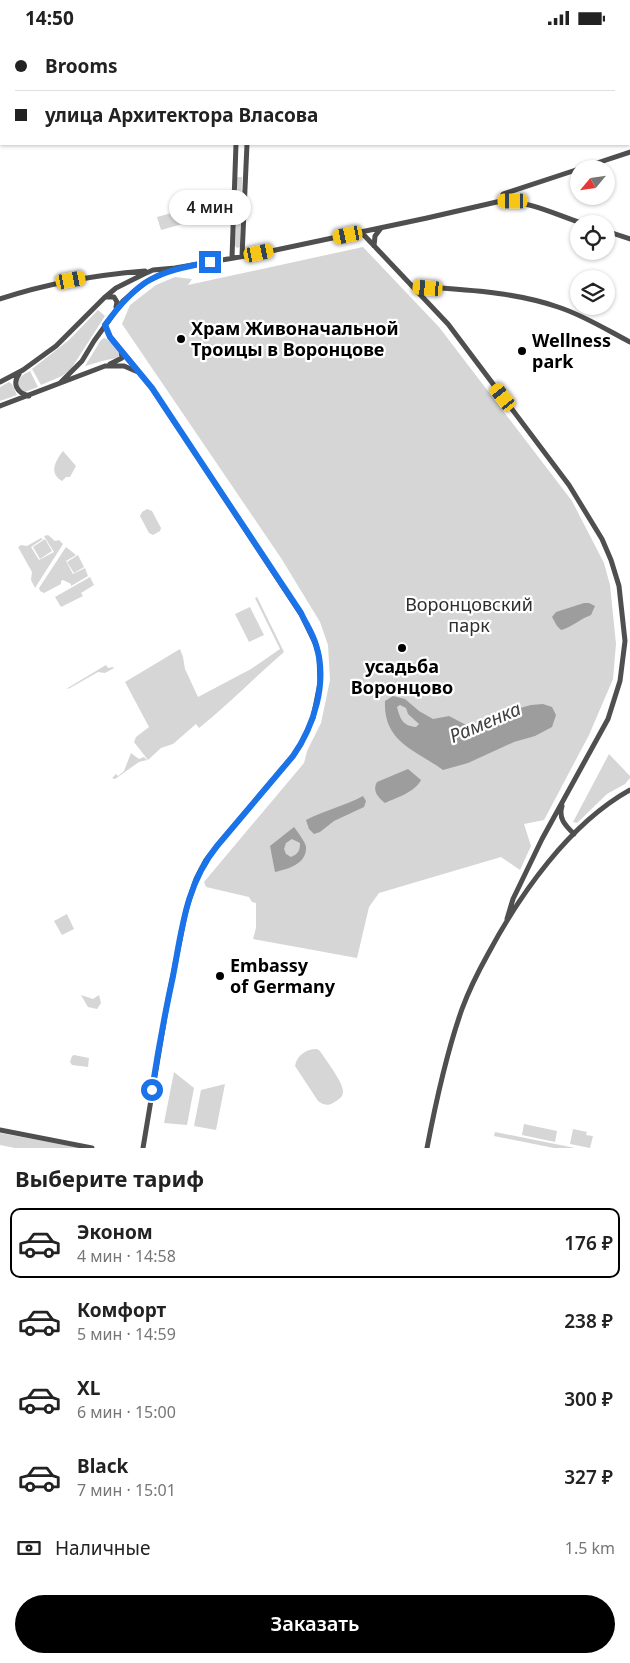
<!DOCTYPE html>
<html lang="ru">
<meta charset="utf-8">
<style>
body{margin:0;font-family:"Noto Sans",sans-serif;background:#f6f6f6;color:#222;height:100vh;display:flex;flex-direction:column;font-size:19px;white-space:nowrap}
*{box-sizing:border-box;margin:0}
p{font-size:16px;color:#767676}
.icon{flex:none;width:28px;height:28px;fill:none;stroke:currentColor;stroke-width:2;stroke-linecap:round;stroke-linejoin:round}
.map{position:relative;height:1113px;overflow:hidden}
.details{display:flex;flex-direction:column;background:#fff;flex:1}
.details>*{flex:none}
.guide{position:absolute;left:0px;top:0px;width:630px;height:110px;box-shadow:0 1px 4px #0004;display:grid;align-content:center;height:110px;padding:0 15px;background:#fff}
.needle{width:32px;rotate:241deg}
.tools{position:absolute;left:570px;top:125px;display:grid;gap:10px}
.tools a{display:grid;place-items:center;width:45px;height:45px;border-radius:50%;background:#fff;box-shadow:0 1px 4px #0004;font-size:25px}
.end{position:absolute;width:22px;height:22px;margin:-11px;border:6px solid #1a73e8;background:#fff;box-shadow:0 0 0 2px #fff}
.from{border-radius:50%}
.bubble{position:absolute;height:35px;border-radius:18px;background:#fff;box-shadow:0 1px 4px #0004;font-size:16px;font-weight:600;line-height:35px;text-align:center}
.car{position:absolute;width:15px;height:30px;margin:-15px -8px;border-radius:6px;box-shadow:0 0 4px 1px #0007;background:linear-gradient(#f5c518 24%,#345 0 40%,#f5c518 0 76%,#345 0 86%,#f5c518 0)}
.guide b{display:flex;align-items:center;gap:18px;height:48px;font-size:19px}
.guide b+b{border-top:1px solid #e0e0e0}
.guide i{width:12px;height:12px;background:#222}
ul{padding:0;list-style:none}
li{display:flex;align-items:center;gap:15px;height:70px;margin:0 10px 8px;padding:0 5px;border:2px solid transparent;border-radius:10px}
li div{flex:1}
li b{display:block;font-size:19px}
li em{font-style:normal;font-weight:600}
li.selected{border-color:#000}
li>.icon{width:45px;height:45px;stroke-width:1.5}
h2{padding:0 15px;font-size:22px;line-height:60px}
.pay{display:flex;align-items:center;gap:12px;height:55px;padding:0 15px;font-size:19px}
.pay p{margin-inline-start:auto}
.primary-button{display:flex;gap:10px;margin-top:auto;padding:10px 15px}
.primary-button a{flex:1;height:58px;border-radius:30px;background:#000;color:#fff;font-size:20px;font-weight:600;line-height:58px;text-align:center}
.status{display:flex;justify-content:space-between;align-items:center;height:35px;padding:0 25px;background:#fff;direction:ltr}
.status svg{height:14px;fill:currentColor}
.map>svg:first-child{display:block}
.green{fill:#d6d6d6}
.water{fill:#9d9d9d;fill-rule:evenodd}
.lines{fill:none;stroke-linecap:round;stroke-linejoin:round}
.minor{stroke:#4f4f4f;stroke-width:5}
.route{stroke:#1a73e8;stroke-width:6}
.poi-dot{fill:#000;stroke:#fff;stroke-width:2}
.labels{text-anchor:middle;stroke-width:4.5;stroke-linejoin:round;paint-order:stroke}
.poi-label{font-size:18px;font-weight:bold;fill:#000;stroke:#fff;text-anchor:start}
.park-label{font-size:18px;fill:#2d2d2d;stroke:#fff}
.water-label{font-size:19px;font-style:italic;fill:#3e3e3e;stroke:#fff}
</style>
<div class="status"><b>14:50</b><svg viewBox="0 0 49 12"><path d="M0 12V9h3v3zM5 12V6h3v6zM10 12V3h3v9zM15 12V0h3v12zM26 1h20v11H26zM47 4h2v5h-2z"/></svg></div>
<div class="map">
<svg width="630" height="1113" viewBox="0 0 630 1113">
<rect width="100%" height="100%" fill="#fff"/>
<path class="green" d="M237,142H242L240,212L237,213L235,211Z
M182,175L186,188L161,195L157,182Z
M363,212L439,292L572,466L604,528L610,550L616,609L613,644L589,700L544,785L524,789L531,811L520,835L501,822L379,858L369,872L357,923L253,904L256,893V868L252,867L249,862L206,852L204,847L304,728L307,716L321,688L330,645L328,610L320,587L281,523L122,289L130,270L156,250L175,242L192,244L188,250Z
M98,275L105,281L71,334L62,341L41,350L32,334L69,305Z
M104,303C110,305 118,314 120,321L118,323L106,325L85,331L101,305Z
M30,336L38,352L25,357L18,352C18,342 22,340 30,336Z
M9,347L12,349L17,360L0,366V352Z
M63,416L76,431L70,442H66L62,446C48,438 56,425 63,416Z
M147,474L152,476L161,493L160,496L153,500L149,498L140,481L142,477Z
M48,500L55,506L59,505L63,509L35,553L31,545L32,537L18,512L21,510L27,511L41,503L43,504L31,512L39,525L54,517L44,501Z
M45,504L52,516L40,524L33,512Z
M66,512L76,520L66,526L73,539L85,533L88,541L71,551V549L63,545L61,546V549L44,558L40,556L39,553Z
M78,520L84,532L74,538L67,527Z
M90,542L94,550L81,558L83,561L61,572L55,562Z
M257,562L284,617C255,642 229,669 199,693L196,689L173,709L161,713L148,725L134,707L136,702L149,692L125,647L180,614L183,622L185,634L198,662L251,634L280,614L255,563Z
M250,572L264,600L249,607L235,579Z
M106,630L108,633L113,632L114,633L105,638L98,637L70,653L66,654Z
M131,718L139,724L144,722L147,725L139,727L115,744L112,743L116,739L118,741L124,736Z
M609,719L630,741V743L625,749L607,759L577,788L573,787Z
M67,879L74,894L62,900L54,886Z
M81,960L93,964L99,960L101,968L97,974L88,972Z
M317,1014L320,1016C325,1024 344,1048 343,1057C343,1062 338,1065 333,1068C328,1071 323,1070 318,1066L295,1031C297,1020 306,1014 317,1014Z
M74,1020L89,1023L88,1032L72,1030L70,1027L72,1021Z
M174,1037L194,1053L187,1090L164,1088Z
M225,1049L216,1095L194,1091L201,1055Z
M524,1089L557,1096L555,1107L522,1100Z
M573,1094L587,1097L586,1100L593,1101L590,1113L570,1109Z
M495,1097L575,1113H554L494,1101Z
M0,1098L81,1113H15L0,1110Z"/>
<path class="water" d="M584,568H589L595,571L591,580C580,584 572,592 561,595L557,591L552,582L556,577Z
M393,661L405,664L419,676L433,684L449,681L468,691L480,688L490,681L531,670L543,669L552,672L556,680L552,692L535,701L514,707L468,728L443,735C415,715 383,707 385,666ZM400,670L406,673L408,679L419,689L416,692C403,691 400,684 397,672Z
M408,734L421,745C415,757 396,763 385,768C378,762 372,756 377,747Z
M363,761L366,766L364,772L334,786L320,797L314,799L309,794L306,785C325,775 345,771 363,761Z
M294,792C297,796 306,808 306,812C307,829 288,834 275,837L270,811ZM292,804L300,808C300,816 298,819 291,822L286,819L284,814L286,808Z"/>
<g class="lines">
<path class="minor" d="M240,1V0
M251,1V0
M579,134L630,117
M501,166L503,159L579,134
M606,196L630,204
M361,197L448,289L569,450L602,504L611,525L619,551L625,606L620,646L608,684L542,804L513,864L507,884
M374,211L375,201L381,193
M242,221L247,109
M232,223L236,109
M414,251C463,255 511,256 558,272C583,280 607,295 630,307
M107,262H114L117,267L116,272
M0,264C48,248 95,240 145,236
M105,290L110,302L152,353L301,579L316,610L319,621L320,648L313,683L301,709L293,721L217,811L206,825L196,844L186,875L166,975L143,1113
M110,329L122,323L121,315
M19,339C12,349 17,358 29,361
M0,347L23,335L56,311L104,263L116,253L144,239L153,235L175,233L257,219L427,183L501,166C529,166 557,180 584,189
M61,347L82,326L94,306L123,266L146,247L168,236
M0,371L105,331H124L138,337
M562,771C558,784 566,791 574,799
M0,1095L92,1113
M427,1113C436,1066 446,1019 462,974C469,955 478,937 488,919C520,859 569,789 630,755"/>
</g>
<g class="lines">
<path class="route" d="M152,1055C158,1016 165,978 173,941C182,894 186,849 217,811L293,721C314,691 328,647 316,610C313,599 306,589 301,578L152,353L110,302L105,290C138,244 156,237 210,227"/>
</g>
<g class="poi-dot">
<circle cx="181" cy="304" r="5"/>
<circle cx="522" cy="316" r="5"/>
<circle cx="402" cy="613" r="5"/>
<circle cx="220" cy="941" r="5"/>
</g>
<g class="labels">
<g class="poi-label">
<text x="191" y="300">Храм Живоначальной<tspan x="191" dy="21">Троицы в Воронцове</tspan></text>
<text x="532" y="312">Wellness<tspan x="532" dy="21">park</tspan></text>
<text x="402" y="638" text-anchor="middle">усадьба<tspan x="402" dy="21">Воронцово</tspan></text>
<text x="230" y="937">Embassy<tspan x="230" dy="21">of Germany</tspan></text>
</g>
<g class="park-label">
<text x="469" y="576">Воронцовский<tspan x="469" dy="21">парк</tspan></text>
</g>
<g class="water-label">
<text transform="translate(485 687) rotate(-23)" y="7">Раменка</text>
</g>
</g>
</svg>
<div class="tools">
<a><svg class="needle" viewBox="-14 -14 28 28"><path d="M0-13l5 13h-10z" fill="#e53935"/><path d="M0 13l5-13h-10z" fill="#767676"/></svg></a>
<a><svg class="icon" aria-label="locate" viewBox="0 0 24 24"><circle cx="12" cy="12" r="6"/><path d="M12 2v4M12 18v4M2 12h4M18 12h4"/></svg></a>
<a><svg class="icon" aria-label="layers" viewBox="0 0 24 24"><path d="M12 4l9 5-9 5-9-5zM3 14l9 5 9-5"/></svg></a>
</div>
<i class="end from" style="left:152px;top:1055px"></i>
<i class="end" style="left:210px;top:227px"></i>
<div class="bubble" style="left:169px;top:155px;width:82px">4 мин</div>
<i class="car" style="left:513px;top:166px;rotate:270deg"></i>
<i class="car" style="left:348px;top:200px;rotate:258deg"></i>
<i class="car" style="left:259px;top:218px;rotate:78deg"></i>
<i class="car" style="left:71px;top:245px;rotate:79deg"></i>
<i class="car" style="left:428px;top:253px;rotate:275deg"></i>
<i class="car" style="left:503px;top:362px;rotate:323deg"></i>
<div class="guide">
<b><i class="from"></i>Brooms</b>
<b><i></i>улица Архитектора Власова</b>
</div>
</div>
<section class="details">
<h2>Выберите тариф</h2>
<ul>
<li class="selected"><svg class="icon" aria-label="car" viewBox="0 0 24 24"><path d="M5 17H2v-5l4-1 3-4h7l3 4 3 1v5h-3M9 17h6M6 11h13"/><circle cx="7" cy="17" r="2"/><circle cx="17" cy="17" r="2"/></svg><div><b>Эконом</b><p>4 мин · 14:58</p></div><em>176 ₽</em></li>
<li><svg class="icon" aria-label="car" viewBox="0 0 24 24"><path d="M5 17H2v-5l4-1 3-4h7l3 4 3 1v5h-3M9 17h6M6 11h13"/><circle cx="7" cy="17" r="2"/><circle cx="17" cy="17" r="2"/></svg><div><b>Комфорт</b><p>5 мин · 14:59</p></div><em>238 ₽</em></li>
<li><svg class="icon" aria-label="car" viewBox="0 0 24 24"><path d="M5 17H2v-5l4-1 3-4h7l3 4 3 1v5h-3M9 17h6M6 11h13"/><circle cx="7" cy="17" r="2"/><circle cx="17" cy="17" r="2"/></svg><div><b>XL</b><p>6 мин · 15:00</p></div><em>300 ₽</em></li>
<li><svg class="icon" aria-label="car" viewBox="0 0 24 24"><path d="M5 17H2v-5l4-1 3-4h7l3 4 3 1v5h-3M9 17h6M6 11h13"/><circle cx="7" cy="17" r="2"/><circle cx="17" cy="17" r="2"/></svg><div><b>Black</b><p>7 мин · 15:01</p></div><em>327 ₽</em></li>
</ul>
<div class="pay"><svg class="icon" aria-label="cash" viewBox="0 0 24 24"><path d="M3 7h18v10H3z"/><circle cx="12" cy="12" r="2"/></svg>Наличные<p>1.5 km</p></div>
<div class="primary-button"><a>Заказать</a></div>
</section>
